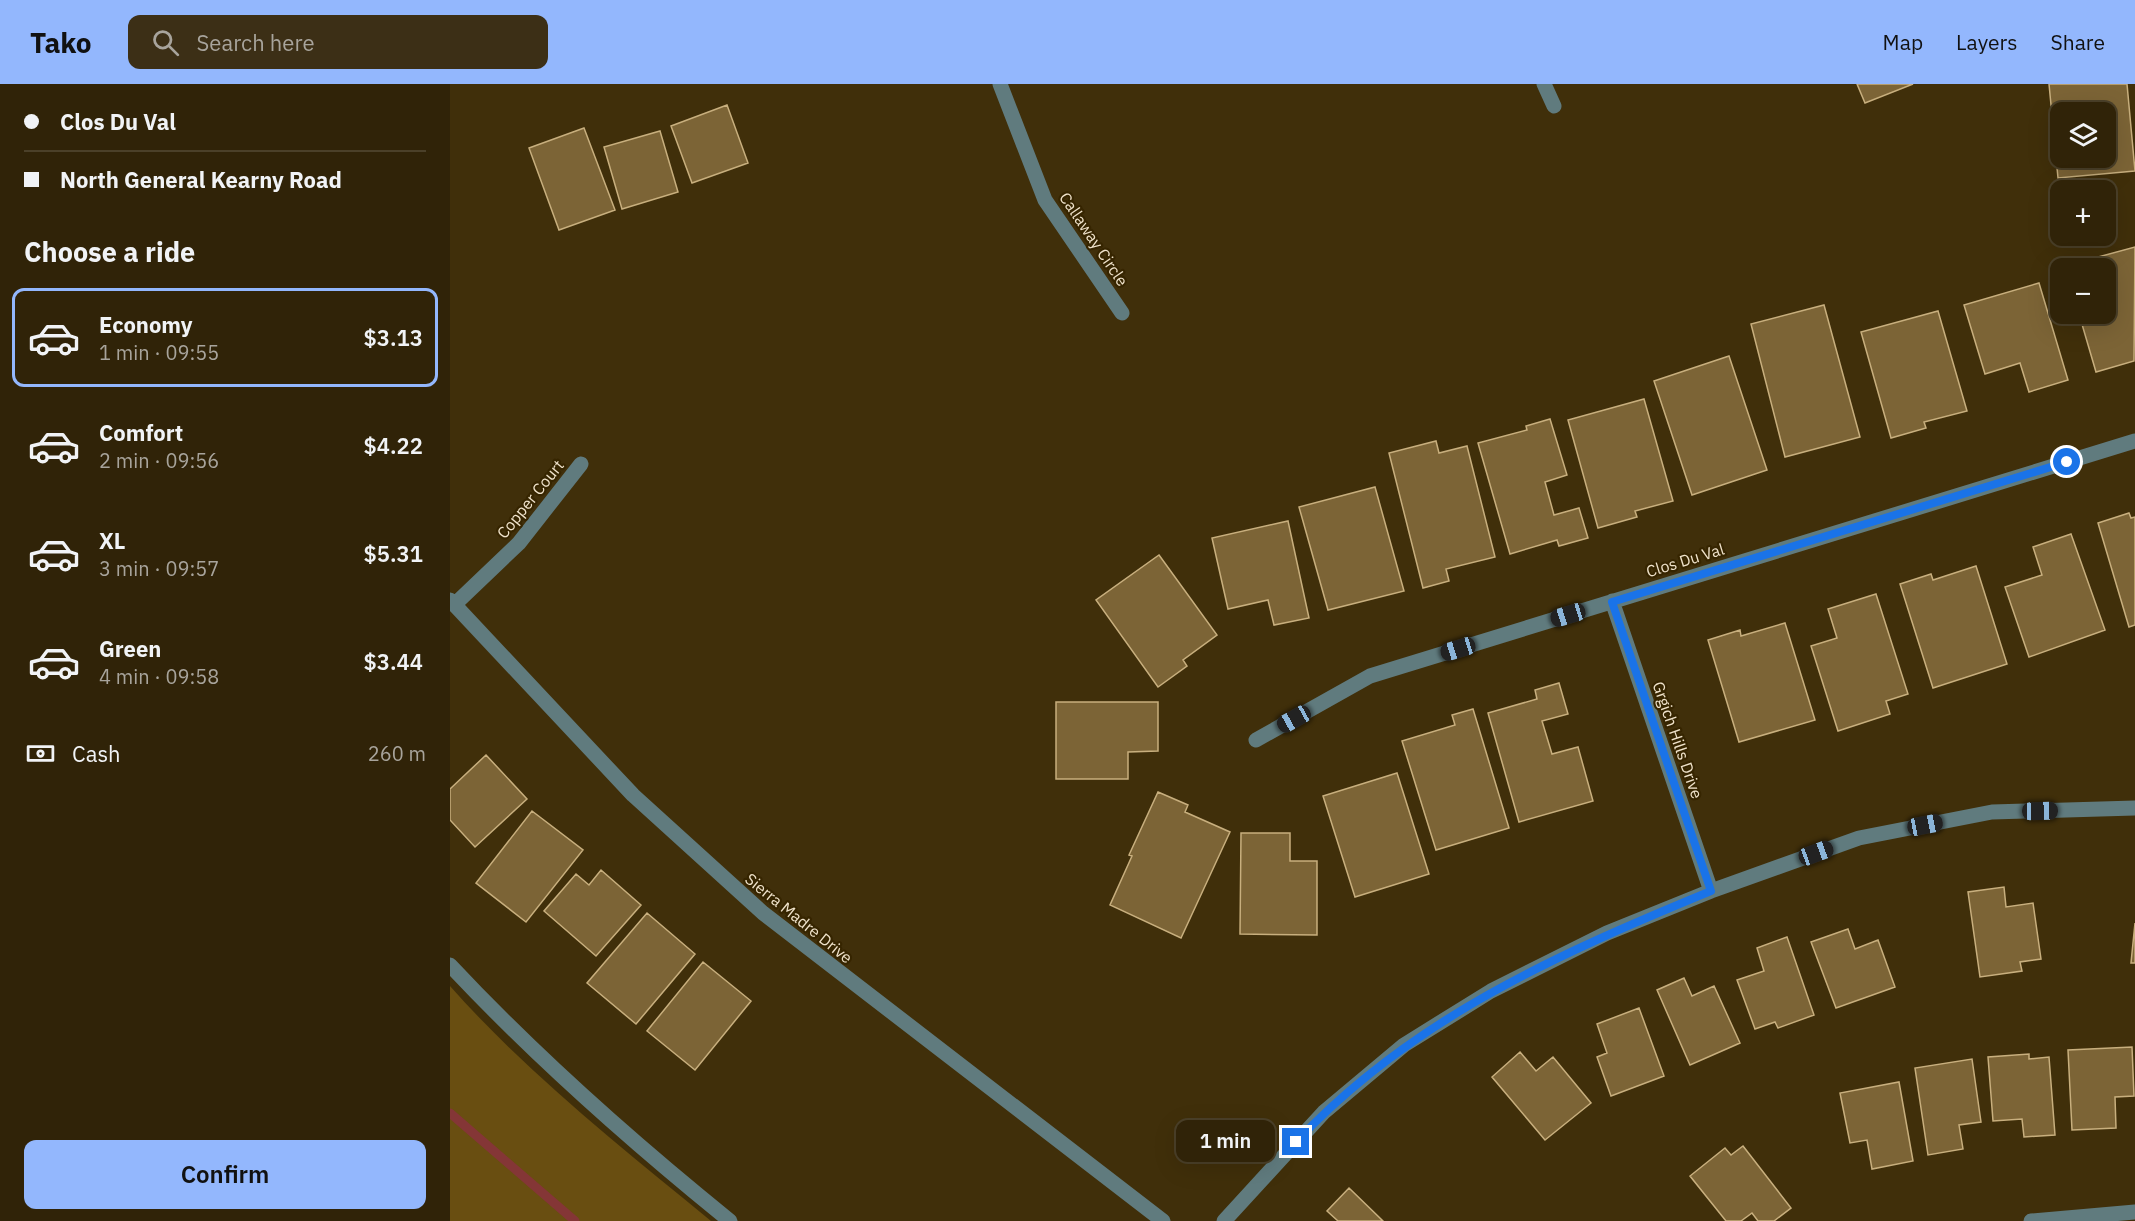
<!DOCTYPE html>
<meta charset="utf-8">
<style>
body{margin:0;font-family:"IBM Plex Sans",sans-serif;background:#3c2f16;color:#f1f3f6;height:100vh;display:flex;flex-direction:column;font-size:22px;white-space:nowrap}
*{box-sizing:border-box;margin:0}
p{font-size:20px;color:#a8a49c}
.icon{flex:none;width:33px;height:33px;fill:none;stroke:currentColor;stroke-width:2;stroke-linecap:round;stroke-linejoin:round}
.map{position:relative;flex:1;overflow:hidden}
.side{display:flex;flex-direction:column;background:#302308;width:450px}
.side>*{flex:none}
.banner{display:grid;align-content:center;height:132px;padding:0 24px;background:#302308}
.buttons{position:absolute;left:1600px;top:18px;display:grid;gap:12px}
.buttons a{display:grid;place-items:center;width:66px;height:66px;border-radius:12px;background:#302308;box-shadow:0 6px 24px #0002,0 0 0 2px #4b4029;font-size:30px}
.end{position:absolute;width:27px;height:27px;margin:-14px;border:8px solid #1a73e8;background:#fff;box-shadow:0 0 0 3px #fff}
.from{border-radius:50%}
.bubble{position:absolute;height:42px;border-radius:12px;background:#302308;box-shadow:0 6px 24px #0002,0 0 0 2px #4b4029;font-size:20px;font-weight:600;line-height:42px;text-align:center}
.car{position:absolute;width:18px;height:36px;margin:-18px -9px;border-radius:8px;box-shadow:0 0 4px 2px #0007;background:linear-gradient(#222 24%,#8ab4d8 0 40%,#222 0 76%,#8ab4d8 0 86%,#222 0)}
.banner b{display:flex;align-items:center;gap:21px;height:57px;font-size:22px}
.banner b+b{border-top:2px solid #4b4029}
.banner i{width:15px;height:15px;background:#f1f3f6}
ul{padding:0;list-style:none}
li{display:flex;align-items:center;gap:18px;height:99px;margin:0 12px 9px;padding:0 12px;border:3px solid transparent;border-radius:12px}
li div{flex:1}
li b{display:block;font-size:22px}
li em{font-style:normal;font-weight:600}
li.on{border-color:#93b7fd}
li>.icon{width:54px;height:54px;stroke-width:1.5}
h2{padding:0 24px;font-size:27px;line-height:72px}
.pay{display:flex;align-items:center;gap:15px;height:66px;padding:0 24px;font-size:22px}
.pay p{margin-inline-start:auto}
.action{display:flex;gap:12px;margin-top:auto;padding:12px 24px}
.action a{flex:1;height:69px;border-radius:12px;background:#93b7fd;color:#111;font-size:24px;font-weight:600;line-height:69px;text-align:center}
header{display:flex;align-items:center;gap:36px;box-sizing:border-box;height:84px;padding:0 30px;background:#93b7fd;color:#111}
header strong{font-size:28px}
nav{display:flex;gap:33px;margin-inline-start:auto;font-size:21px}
.search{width:420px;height:54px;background:#3c2f16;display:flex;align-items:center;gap:15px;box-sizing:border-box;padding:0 21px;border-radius:12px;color:#a8a49c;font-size:22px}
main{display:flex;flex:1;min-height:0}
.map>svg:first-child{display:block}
.green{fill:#694e11}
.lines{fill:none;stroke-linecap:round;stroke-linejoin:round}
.stream{stroke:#843636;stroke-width:9}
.building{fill:#7c6436;stroke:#c8af7e;stroke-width:1.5;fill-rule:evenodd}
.minor{stroke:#607b7e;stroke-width:15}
.route{stroke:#1a73e8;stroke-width:8}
.labels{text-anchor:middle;stroke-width:4.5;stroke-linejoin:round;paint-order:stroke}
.street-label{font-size:16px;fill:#f0e3cb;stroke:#362500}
</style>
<header>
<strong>Tako</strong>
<div class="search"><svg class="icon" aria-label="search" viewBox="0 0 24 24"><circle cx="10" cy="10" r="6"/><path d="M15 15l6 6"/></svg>Search here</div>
<nav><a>Map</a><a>Layers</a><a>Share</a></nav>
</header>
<main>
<section class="side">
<div class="banner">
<b><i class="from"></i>Clos Du Val</b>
<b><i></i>North General Kearny Road</b>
</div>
<h2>Choose a ride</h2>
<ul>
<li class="on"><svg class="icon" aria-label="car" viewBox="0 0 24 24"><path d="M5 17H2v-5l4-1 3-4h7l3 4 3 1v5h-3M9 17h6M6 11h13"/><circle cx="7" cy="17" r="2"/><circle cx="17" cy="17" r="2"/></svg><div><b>Economy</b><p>1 min · 09:55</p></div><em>$3.13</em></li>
<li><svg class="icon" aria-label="car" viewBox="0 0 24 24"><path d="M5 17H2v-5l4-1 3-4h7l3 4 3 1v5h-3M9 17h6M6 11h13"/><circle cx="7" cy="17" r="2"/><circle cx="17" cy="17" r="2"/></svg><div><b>Comfort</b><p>2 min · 09:56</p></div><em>$4.22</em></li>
<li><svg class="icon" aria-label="car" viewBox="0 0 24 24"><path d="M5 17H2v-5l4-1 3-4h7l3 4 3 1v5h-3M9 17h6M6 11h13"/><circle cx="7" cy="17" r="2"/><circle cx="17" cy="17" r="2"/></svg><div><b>XL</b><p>3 min · 09:57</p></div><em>$5.31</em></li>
<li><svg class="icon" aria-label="car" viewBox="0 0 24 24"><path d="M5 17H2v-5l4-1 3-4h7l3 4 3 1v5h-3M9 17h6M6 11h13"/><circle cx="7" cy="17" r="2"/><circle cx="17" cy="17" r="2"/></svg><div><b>Green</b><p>4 min · 09:58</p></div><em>$3.44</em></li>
</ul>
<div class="pay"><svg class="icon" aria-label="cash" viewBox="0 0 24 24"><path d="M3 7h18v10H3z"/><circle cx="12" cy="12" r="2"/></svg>Cash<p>260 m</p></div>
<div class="action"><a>Confirm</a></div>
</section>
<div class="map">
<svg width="1685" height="1137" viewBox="0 0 1685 1137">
<rect width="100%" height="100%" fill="#402f0a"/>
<path class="green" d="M0,902C78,990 171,1063 261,1137H0Z"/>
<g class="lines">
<path class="stream" d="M0,1029L125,1137"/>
</g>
<path class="building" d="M1407,0H1463L1415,19Z
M1599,0H1677L1685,87L1608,94ZM1611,28H1656V74H1611Z
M277,21L298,79L242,99L221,42Z
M134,44L165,126L109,146L79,64Z
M210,47L228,108L172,125L154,63Z
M1685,163L1684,277L1646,288L1629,230H1656V184L1615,182Z
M1589,199L1618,296L1579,308L1570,279L1535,290L1514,221Z
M1374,221L1410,353L1335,373L1301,240Z
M1488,227L1517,327L1474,338L1476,344L1441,354L1411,248Z
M1279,272L1317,386L1242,411L1204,297Z
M1194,315L1223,417L1185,427L1187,433L1148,444L1118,336Z
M1100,335L1117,391L1095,398L1104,431L1129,424L1138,454L1109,462L1107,456L1060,470L1028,359L1077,346L1076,342Z
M986,357L989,369L1017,362L1045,473L996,485L999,497L973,504L939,369Z
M925,403L954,507L878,526L849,423Z
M1679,429L1681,434L1685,433V541L1679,543L1648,439Z
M838,437L859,534L824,541L818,516L778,525L762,454Z
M1621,450L1655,546L1579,573L1555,503L1592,491L1583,463Z
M709,471L767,551L733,576L737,582L708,603L646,516Z
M1526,482L1557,580L1483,604L1450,500L1481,490L1483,496Z
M1426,510L1458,610L1436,617L1440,630L1388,647L1361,562L1387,554L1378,525Z
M1335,539L1365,636L1289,658L1258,556L1290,546L1291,552Z
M1109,599L1118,630L1092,637L1102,670L1128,663L1143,717L1069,738L1038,629L1087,615L1085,606Z
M606,618H708V667L678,668V695H606Z
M1023,625L1059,744L986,766L952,657L1005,641L1002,631Z
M36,671L77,715L25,763L0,736V705Z
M947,689L979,790L905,813L873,712Z
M708,708L738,721L735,728L780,748L731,854L660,821L682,772L679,771Z
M82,727L133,766L76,838L26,799Z
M791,749H840V777H867V851L790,850Z
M151,786L191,821L146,872L94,827L126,790L139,801Z
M1554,803L1556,823L1583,819L1591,875L1570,878L1572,887L1530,893L1518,808Z
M197,829L245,870L186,940L137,899Z
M1685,839V879H1681Z
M1398,845L1405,865L1428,856L1445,903L1386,924L1361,858Z
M1337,853L1364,931L1328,944L1325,938L1305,945L1287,896L1314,887L1307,864Z
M253,878L301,917L245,986L197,947Z
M1234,894L1242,912L1264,902L1290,959L1240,981L1207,906Z
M1189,924L1214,992L1161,1012L1147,973L1157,969L1147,940Z
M1682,963L1684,1012L1665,1013L1666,1044L1622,1046L1618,966Z
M1070,968L1086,987L1103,973L1141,1019L1095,1056L1042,993Z
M1579,970V975L1599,973L1605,1051L1574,1053L1572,1035L1543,1037L1538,973Z
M1522,975L1531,1038L1509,1041L1513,1065L1478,1071L1465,984Z
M1449,998L1463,1077L1422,1085L1417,1056L1400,1059L1390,1009Z
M1293,1062L1341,1124L1324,1137H1308L1302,1129L1291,1137H1276L1240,1092L1275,1064L1281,1071Z
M899,1104L933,1137H888L877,1127Z"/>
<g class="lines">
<path class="minor" d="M550,0L595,116L672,229
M1094,0L1104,22
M0,516L183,711L313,829L713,1137
M1162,517L1261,807
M4,521L69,459L131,380
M806,656L920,592L1685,357
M0,881C87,974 181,1057 280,1137
M774,1137L874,1028L954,961L1041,907L1157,849L1261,807L1409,754L1542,728L1685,724
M1581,1137L1685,1128"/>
</g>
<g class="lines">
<path class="route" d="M846,1058C961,935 1108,870 1261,807L1162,518L1617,378"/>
</g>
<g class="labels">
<g class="street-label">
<text transform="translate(644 155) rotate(56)" y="6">Callaway Circle</text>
<text transform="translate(80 415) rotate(-51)" y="6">Copper Court</text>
<text transform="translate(1235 476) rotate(-17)" y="6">Clos Du Val</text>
<text transform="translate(1228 656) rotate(71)" y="6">Grgich Hills Drive</text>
<text transform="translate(349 834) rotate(39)" y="6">Sierra Madre Drive</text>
</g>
</g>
</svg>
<div class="buttons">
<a><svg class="icon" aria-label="layers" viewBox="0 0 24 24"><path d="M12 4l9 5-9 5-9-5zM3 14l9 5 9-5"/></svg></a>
<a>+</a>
<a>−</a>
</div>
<i class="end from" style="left:1617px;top:378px"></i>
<i class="end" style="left:846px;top:1058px"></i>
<div class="bubble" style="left:726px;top:1036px;width:99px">1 min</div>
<i class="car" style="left:1118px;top:531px;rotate:253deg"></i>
<i class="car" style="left:1008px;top:565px;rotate:253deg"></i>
<i class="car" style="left:844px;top:635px;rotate:241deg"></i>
<i class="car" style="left:1590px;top:727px;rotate:89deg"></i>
<i class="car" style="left:1475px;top:741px;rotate:79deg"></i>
<i class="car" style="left:1366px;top:769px;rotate:70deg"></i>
</div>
</main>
